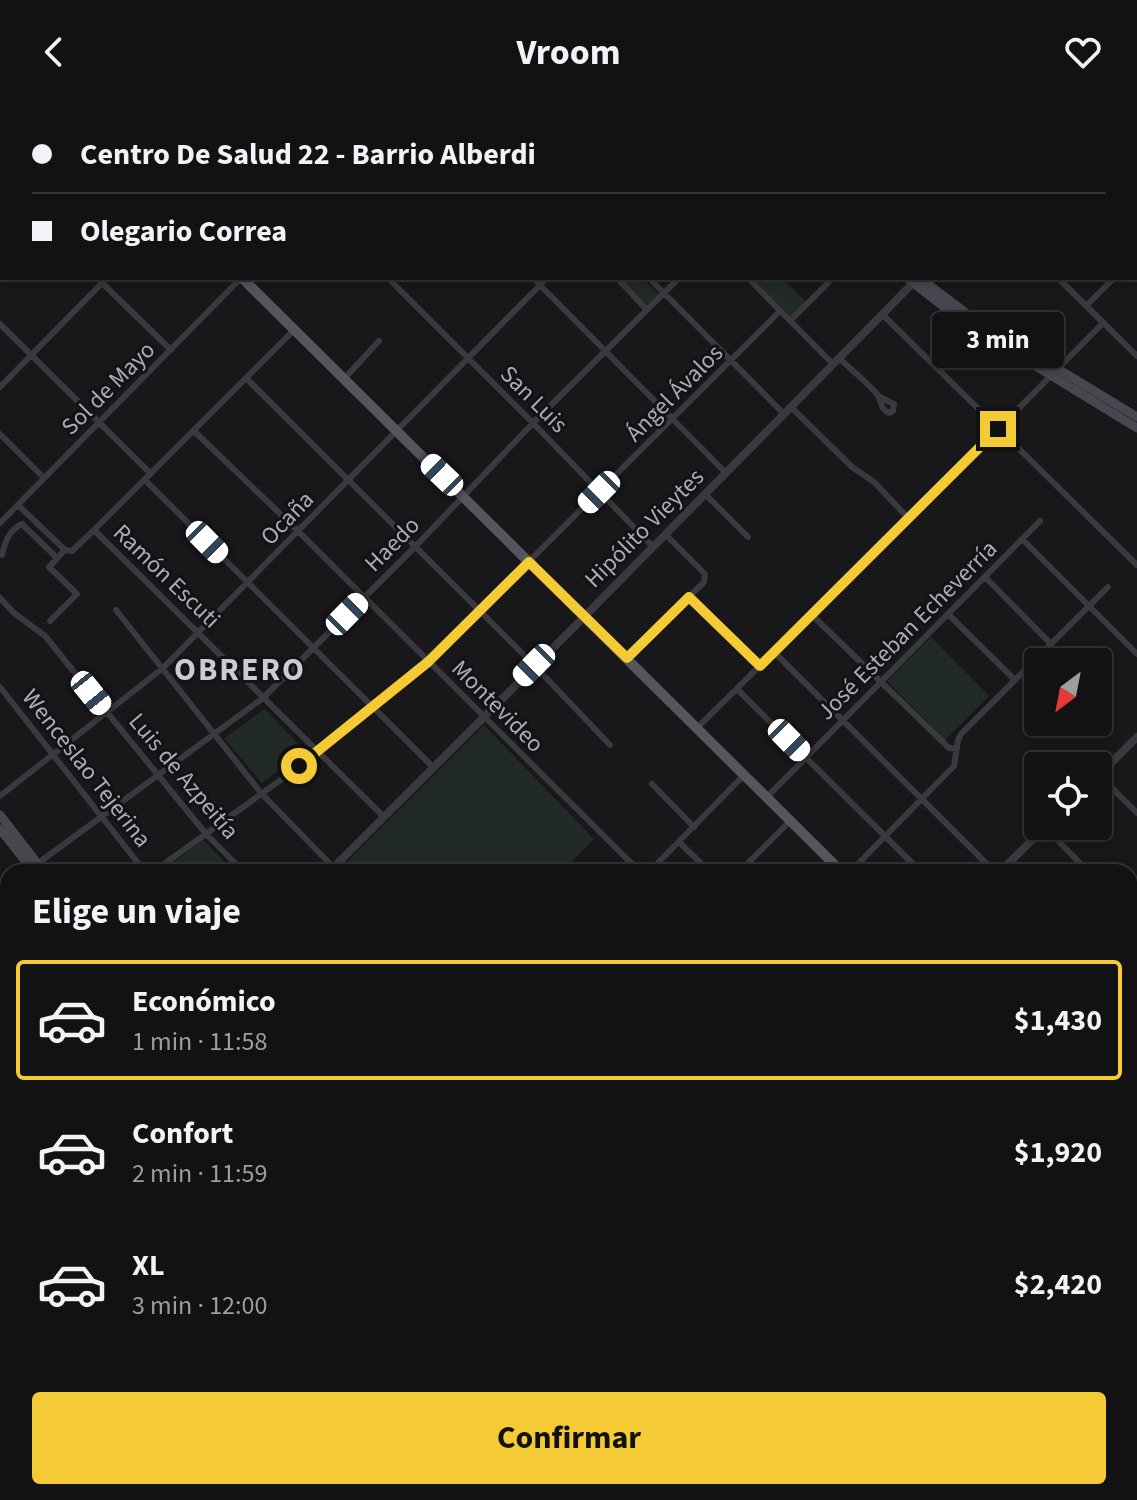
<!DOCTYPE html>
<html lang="es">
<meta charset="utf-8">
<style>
body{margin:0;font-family:"Source Sans 3",sans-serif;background:#1b1b1d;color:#f1f3f6;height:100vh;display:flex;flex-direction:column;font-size:30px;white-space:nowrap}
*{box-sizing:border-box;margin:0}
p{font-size:26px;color:#9c9ea0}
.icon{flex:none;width:44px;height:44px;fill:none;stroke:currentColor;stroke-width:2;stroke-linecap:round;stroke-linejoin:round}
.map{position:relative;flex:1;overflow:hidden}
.drawer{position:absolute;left:0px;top:760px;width:1138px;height:636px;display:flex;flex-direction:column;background:#121214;border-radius:24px 24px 0 0;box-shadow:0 4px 12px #0003,0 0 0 2px #313234}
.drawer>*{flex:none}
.top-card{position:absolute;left:0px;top:0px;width:1138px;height:176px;box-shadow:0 4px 12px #0003,0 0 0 2px #313234;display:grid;align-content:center;height:176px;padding:0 32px;background:#121214}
.needle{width:52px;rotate:212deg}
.fabs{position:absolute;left:1024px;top:544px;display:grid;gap:16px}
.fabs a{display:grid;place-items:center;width:88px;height:88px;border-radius:8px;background:#121214;box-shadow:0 4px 12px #0003,0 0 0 2px #313234;font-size:40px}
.end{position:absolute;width:36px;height:36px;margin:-18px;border:10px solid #f5cb35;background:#111;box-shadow:0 0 0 4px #111}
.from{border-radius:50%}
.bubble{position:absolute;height:56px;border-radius:8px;background:#121214;box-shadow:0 4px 12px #0003,0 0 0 2px #313234;font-size:26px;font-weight:700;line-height:56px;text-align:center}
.car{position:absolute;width:24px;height:48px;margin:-24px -12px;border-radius:10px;box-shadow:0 0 6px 2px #0007;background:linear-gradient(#fff 24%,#345 0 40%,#fff 0 76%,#345 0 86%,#fff 0)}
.top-card b{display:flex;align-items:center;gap:28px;height:76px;font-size:30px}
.top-card b+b{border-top:2px solid #313234}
.top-card i{width:20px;height:20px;background:#f1f3f6}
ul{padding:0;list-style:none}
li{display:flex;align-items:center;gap:24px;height:120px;margin:0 16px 12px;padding:0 16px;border:4px solid transparent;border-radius:8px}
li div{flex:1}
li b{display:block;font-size:30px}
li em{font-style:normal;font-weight:700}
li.active{border-color:#f5cb35}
li>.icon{width:72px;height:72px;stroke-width:1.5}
h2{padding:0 32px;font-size:36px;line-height:96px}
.cta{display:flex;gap:16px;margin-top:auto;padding:16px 32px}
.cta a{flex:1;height:92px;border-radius:8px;background:#f5cb35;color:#111;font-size:32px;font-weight:700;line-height:92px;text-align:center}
header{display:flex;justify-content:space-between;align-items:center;height:104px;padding:0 32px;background:#121214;font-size:36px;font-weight:700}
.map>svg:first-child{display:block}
.green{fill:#212a24}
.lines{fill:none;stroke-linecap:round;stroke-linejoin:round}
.minor{stroke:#39393f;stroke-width:6}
.tertiary{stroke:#39393f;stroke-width:8}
.secondary{stroke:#47484f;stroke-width:9}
.primary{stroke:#55555e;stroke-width:10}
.route{stroke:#f5cb35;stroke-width:10}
.labels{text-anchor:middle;stroke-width:6;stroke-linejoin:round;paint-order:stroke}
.street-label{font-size:24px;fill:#aaadba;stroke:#131315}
.district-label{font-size:32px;font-weight:bold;letter-spacing:2px;fill:#cbccd6;stroke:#131315}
</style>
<header><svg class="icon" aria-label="back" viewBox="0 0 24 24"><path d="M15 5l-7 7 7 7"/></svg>Vroom<svg class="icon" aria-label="heart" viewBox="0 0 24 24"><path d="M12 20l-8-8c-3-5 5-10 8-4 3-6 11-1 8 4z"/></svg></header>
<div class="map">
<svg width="1137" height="1396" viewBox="0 0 1137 1396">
<rect width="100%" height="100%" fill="#18181a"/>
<path class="green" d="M619,174H642L659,191L648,202Z
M757,174H782L806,198L791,213L754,176Z
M931,533L989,592L945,636L887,577Z
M265,605L305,647L262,679L224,634Z
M484,621L594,735L562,768H337Z
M203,736L227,760L219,768H161Z"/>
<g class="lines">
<path class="minor" d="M224,0L226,2
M299,0L301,2
M384,0L386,2
M571,0L573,2
M881,0L883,2
M235,2L237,0
M412,2L414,0
M477,2L479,0
M547,2L549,0
M800,2L802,0
M922,2L924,0
M1006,2L1008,0
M1136,55L1137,54
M0,77L2,79
M1136,152L1137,151
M0,168L2,166
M97,174L171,246
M388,174L533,319L653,443
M533,174L726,369
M617,174L647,206
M649,174L784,310
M748,174L833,260
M1058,174L1137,252
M1086,202L1114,174
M882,210L1137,461
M790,217L833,174
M0,220L151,370
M839,254C848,263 873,283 879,293C883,302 880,304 889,309L893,307L894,300L878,292
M247,275L534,561L610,641
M344,275L379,237
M0,283L102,179
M791,303L852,363L874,378L909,415
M194,327L299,428L640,768
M0,330L44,374
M145,376L433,663
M705,390L748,433
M18,401L65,446L72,447L94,426L295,225
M0,419L241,174
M94,426L384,713
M1022,435L1137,550
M2,451C5,438 9,426 22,420L57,454
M985,473L1051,540
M689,493L760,562
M0,494L14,509L45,532L206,730L244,768
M116,506L261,689L333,763
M948,510L1015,576
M812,511L945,640L949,644L957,645
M50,517L77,490L49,463L65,446
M774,548L995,768
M627,554L704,478L705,470L665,430
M0,583L145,768
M737,585L921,768
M697,624L930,394L1103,219
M1099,671L1137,709
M652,680L694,723
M0,692L163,564L547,174
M766,694L1040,417
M1045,724L1089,768
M679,738L710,768
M37,760L263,594L415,443L533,319L679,174
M153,768L318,649L428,558L780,207
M649,768L744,671
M739,768L790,717
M850,768L954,662L958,636L961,630L1108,483
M1130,810L1137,817
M1130,845L1137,838
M0,872L8,866
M1130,873L1137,880
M0,914L8,924
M1130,993L1137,986
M0,1009L8,1003
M0,1089L8,1100
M1130,1159L1137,1152
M0,1276L8,1286
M1130,1296L1137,1303
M86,1388L92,1396
M365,1388L372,1396
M661,1388L669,1396
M792,1388L796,1396
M913,1388L922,1396
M1121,1388L1129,1396
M43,1396L53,1388
M223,1396L233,1388
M587,1396L595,1388
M728,1396L735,1388
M826,1396L834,1388
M897,1396L905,1388"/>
<path class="tertiary" d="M49,2L52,0
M1088,2L1090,0
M0,51L2,49
M1098,672L1137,633
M329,768L585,512L917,175
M1000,768L1046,722"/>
<path class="secondary" d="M722,0L725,2
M735,0L738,2
M907,174L962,217L1137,324
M920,174L966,209L1137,313
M0,711L44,768
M0,725L34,768
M0,1149L8,1143
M1130,1325L1137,1318
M510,1388L516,1396
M526,1388L532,1396
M403,1396L413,1388
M1059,1396L1067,1388"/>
<path class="primary" d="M66,0L68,2
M242,174L842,768
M1130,1057L1137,1064"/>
</g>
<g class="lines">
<path class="route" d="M299,662L428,558L529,458L627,554L689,493L760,562L998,325"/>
</g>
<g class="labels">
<g class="street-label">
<text transform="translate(108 284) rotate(-45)" y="8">Sol de Mayo</text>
<text transform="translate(674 289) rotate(-45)" y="8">Ángel Ávalos</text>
<text transform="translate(534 295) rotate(45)" y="8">San Luis</text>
<text transform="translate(287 414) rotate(-46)" y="8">Ocaña</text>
<text transform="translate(644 424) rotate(-45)" y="8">Hipólito Vieytes</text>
<text transform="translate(392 440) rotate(-45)" y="8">Haedo</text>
<text transform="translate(167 472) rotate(44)" y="8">Ramón Escuti</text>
<text transform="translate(907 526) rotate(-45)" y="8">José Esteban Echeverría</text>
<text transform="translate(498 602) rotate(45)" y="8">Montevideo</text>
<text transform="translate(87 664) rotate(52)" y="8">Wenceslao Tejerina</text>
<text transform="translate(184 672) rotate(50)" y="8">Luis de Azpeitía</text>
</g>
<g class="district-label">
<text x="240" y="576">OBRERO</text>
</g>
</g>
</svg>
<div class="fabs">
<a><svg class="needle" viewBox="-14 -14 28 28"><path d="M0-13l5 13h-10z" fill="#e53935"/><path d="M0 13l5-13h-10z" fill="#9c9ea0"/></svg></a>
<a><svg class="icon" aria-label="locate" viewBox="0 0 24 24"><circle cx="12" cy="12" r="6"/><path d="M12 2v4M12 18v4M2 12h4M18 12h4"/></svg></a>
</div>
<i class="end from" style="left:299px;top:662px"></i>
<i class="end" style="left:998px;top:325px"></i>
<div class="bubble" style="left:932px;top:208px;width:132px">3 min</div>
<i class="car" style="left:442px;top:371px;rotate:314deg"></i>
<i class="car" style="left:599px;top:388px;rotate:225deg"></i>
<i class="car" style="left:207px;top:438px;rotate:135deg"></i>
<i class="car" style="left:347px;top:510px;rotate:45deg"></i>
<i class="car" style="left:534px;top:561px;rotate:225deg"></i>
<i class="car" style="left:91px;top:589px;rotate:141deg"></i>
<i class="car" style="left:789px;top:636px;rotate:135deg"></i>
<div class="top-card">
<b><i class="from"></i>Centro De Salud 22 - Barrio Alberdi</b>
<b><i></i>Olegario Correa</b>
</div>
<section class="drawer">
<h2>Elige un viaje</h2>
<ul>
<li class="active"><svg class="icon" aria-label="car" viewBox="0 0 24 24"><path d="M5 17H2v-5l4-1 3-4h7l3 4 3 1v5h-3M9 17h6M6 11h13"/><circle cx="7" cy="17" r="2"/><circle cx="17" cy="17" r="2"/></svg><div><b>Económico</b><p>1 min · 11:58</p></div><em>$1,430</em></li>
<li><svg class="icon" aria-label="car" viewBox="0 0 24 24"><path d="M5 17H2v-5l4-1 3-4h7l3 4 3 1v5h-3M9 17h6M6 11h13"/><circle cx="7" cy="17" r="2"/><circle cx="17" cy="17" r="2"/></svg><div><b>Confort</b><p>2 min · 11:59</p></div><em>$1,920</em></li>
<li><svg class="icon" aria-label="car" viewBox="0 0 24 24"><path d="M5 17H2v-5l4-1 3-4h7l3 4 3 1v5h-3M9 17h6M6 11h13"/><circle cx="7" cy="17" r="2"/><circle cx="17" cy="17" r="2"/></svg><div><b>XL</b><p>3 min · 12:00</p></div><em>$2,420</em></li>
</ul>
<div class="cta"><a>Confirmar</a></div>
</section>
</div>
